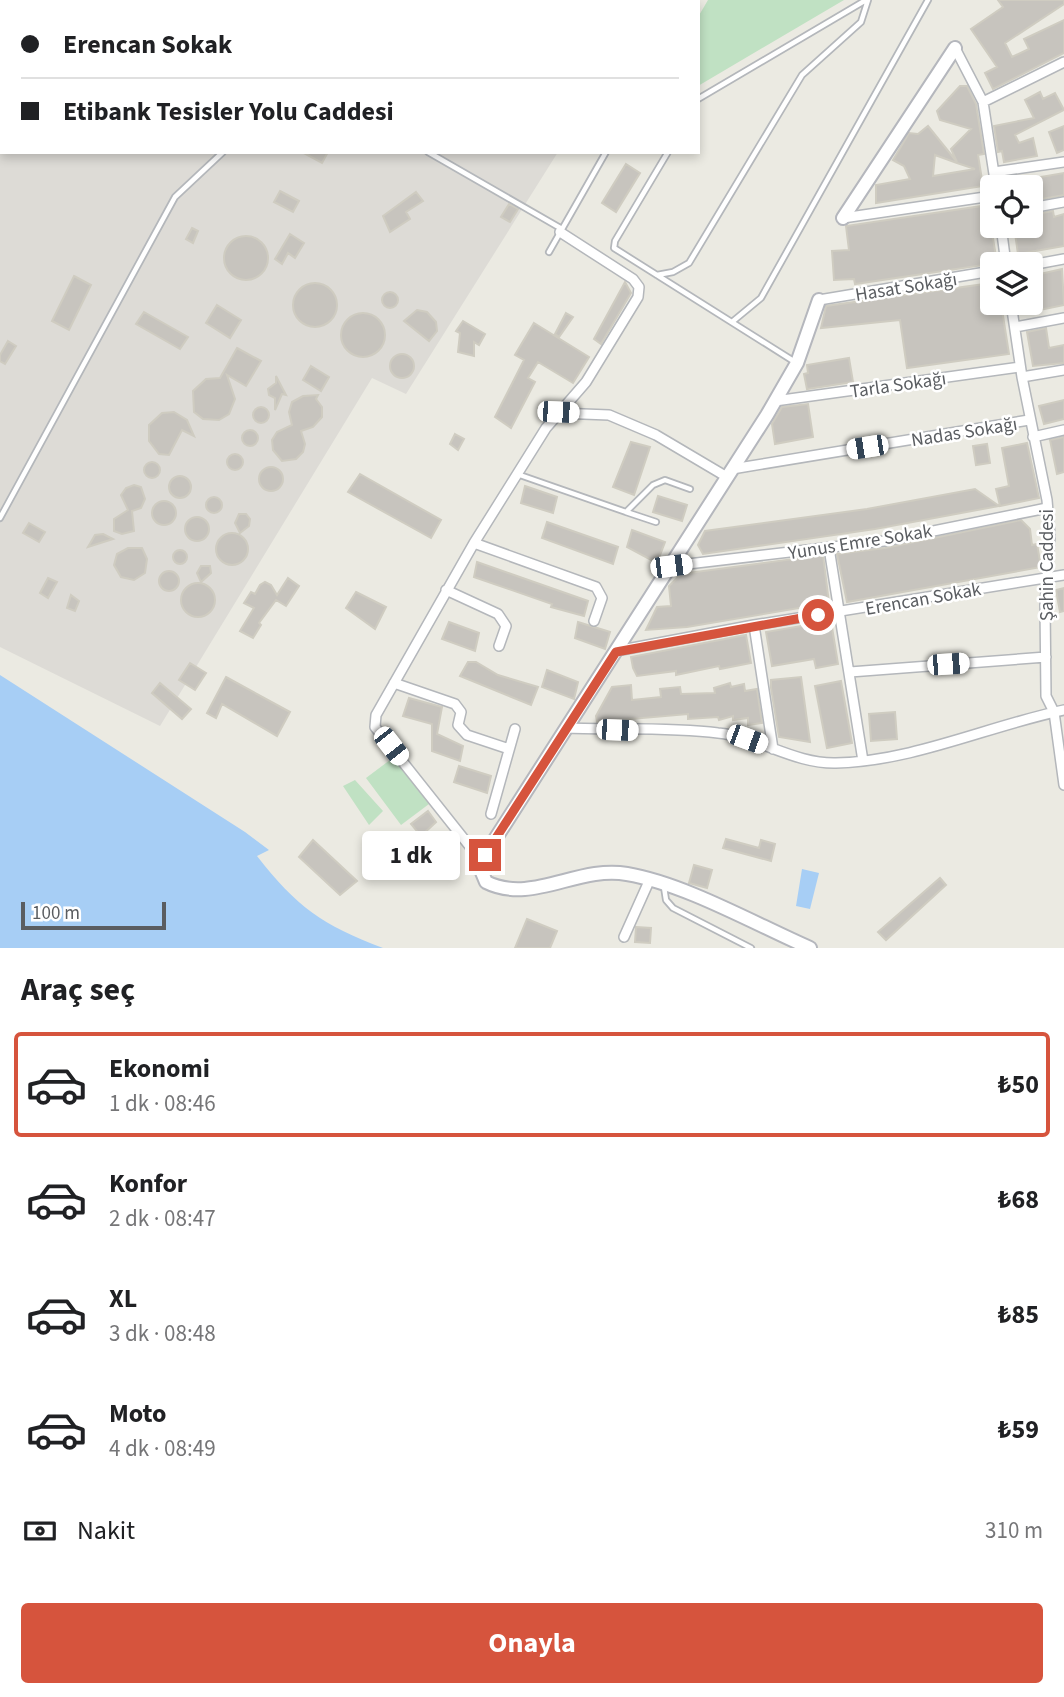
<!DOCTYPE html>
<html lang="tr">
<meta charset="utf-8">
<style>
body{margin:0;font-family:"Source Sans 3",sans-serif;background:#f6f6f6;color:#202124;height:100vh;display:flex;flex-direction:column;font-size:26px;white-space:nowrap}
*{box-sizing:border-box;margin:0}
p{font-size:23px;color:#757577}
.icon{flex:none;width:38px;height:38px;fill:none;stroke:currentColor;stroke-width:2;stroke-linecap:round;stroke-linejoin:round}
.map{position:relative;height:948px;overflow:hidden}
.side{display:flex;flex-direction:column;background:#fff;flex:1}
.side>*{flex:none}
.top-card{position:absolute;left:0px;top:0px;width:700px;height:154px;box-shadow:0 4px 10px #0003;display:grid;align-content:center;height:154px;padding:0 21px;background:#fff}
.tools{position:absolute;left:980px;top:175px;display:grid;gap:14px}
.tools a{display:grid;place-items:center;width:63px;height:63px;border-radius:7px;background:#fff;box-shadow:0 4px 10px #0003;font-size:35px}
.scale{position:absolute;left:21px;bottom:18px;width:145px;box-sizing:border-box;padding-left:7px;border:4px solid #5a5d61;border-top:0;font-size:19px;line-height:24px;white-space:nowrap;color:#5a5d61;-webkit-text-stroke:5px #fff;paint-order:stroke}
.end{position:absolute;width:32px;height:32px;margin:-16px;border:9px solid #d6543d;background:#fff;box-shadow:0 0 0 4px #fff}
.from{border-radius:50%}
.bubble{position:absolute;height:49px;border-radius:7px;background:#fff;box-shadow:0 4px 10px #0003;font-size:23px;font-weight:700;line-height:49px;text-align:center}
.car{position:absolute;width:21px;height:42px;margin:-21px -10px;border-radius:9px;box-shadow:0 0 5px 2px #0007;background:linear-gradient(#fff 24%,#345 0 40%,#fff 0 76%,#345 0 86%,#fff 0)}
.top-card b{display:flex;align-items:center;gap:24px;height:66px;font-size:26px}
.top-card b+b{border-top:2px solid #e0e0e0}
.top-card i{width:18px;height:18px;background:#202124}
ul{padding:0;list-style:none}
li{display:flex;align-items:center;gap:21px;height:105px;margin:0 14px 10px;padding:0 7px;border:4px solid transparent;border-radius:7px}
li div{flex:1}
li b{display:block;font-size:26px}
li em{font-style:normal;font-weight:700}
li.current{border-color:#d6543d}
li>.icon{width:63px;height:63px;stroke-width:1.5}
h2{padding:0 21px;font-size:32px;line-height:84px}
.pay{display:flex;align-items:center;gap:18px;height:77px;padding:0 21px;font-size:26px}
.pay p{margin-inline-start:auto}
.cta{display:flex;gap:14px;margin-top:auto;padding:14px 21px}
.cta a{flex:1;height:80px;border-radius:7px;background:#d6543d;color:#fff;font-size:28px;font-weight:700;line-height:80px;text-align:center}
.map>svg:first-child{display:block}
.industrial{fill:#dddbd6}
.green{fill:#c0e1c3}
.water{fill:#a7cef5}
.building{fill:#c7c4be;stroke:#cfccc1;stroke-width:2;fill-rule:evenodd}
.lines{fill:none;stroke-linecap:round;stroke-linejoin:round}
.lane-casing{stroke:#b4b7bb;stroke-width:8}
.street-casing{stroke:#b4b7bb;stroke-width:12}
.secondary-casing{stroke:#b5b7bd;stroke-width:16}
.lane{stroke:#fff;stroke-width:4.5}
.street{stroke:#fff;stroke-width:9}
.secondary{stroke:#fff;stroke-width:12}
.route{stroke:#d6543d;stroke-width:9}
.labels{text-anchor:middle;stroke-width:5;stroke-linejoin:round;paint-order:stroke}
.street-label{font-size:19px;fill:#5a5d61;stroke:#fff}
</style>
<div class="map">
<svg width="1064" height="948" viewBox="0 0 1064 948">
<rect width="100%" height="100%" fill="#ebeae2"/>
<path class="industrial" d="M0,0H654L2,2V152H558L406,394L372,378L160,726L0,647Z"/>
<path class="green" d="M708,0H844L698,86V17Z
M394,757L429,804L401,825L366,778Z
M355,780L383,811L369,825L343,786Z"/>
<path class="water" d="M0,675L245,832L269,850L257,856C297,907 322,925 383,948H0Z
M802,869L819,873L810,909L796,906Z"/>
<path class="building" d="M998,0H1064V4L1005,43L1012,57L1029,49L1024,39L1064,20V53L993,89L985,73L997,67L971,29L1003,7Z
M960,86H967L976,104L984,154L978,155L983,186L876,203V185L910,179L904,166L893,160L909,133L918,134L928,126L957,162L951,149L971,129L940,120L937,111ZM935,155L957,163L975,169L933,176Z
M1040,92L1043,99L1055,93L1064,110L1015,135L1019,143L1033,138L1037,156L1004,162L1002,151L998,152L994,126L1034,118L1025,100Z
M1064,126V150L1057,153L1049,132Z
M302,152H328L322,163Z
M626,164L640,173L616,212L602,203Z
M1064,173V195L1031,201V187H1007L1006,183Z
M280,191L299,201L293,212L274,202Z
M416,192L423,201L406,212L410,219L390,232L383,216Z
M509,204L518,209L510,222L501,217Z
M982,206L986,233L992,232L997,263L855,284L854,279L834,280L832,251L849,250L846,226Z
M1053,211L1054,217L1064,214V246L1018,254L1014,226H1031V215Z
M192,228L198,231L193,243L186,239Z
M290,234L304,243L295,258L288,253L282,264L275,259Z
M224 258a22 22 0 1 1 44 0a22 22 0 1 1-44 0Z
M1062,269L1064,305L1025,313L1024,303H1031V276Z
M74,276L91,285L69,330L52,321Z
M625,282L631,293L601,344L594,339Z
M992,283V303H1001L1009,354L907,368L900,320L821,328L826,306Z
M293 305a22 22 0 1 1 44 0a22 22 0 1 1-44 0Z
M382 300a8 8 0 1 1 16 0a8 8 0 1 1-16 0Z
M217,305L241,320L230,338L206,323Z
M417,310L427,312L436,322L437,331L429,341L404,321Z
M144,312L188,337L180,349L136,324Z
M566,313L573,317L559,337L555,334Z
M341 335a22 22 0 1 1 44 0a22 22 0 1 1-44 0Z
M463,321L485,334L479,345L474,342V356L458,352L460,333L456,331Z
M534,323L589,357L573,383L538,362L528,378L535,382L511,428L495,417L524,360L515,355Z
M1046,328L1049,348L1064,345V363L1033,366L1027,332Z
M8,341L16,346L5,364L0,361V355Z
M237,348L261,361L246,386L227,375L235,399L229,414L219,420L203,419L194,412L193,391L206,379L220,378Z
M390 366a12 12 0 1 1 24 0a12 12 0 1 1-24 0Z
M849,358L853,382L807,389L804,374L808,373L807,365Z
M311,366L329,377L321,391L303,380Z
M276,376L286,395L282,394L275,410V398L269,395L268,389L276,383Z
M318,395L316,399L322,407V417L313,427L301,431L305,444L303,452L296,459L282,461L273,450L272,440L277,432L292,425L289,412L292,402L303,396Z
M1064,400V419L1044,424L1039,406Z
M808,404L813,437L775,444L772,424L782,407Z
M253 415a8 8 0 1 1 16 0a8 8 0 1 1-16 0Z
M174,412L187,420L194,436L182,430L169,455L159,454L149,441V425L162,413Z
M242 438a8 8 0 1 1 16 0a8 8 0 1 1-16 0Z
M455,434L464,439L458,450L450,444Z
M1064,437V472L1057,474L1050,440Z
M631,442L650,447L634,495L613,487Z
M1027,443L1039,498L1000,506L996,489L1009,486L1002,448Z
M987,444L990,463L976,465L973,446Z
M227 462a8 8 0 1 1 16 0a8 8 0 1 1-16 0Z
M144 470a8 8 0 1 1 16 0a8 8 0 1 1-16 0Z
M259 479a12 12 0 1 1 24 0a12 12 0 1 1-24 0Z
M360,474L441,520L431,538L348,492Z
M169 487a11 11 0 1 1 22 0a11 11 0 1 1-22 0Z
M134,485L141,487L145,499L141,508L132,511L134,531L122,534L114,531V519L128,510L121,495L126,488Z
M525,486L557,497L553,513L521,503Z
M975,489L999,506L875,529L703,554L698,545L705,531L867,509Z
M658,496L687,505L682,521L653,512Z
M206 505a8 8 0 1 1 16 0a8 8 0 1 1-16 0Z
M152 513a12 12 0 1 1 24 0a12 12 0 1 1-24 0Z
M239,514H246L250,519L249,526L240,533L235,523Z
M185 529a12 12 0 1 1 24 0a12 12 0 1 1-24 0Z
M1021,520L1030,529L1032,545L1037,544L1041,567L847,602L837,554L885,548Z
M547,522L618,547L613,564L542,538Z
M29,523L45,532L39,542L23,533Z
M632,530L665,542L657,563L627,547Z
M216 549a16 16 0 1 1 32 0a16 16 0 1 1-32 0Z
M103,534L113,539L88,547L95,535Z
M128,548H142L147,559L145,573L134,580L121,577L114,565L117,554Z
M173 557a7 7 0 1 1 14 0a7 7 0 1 1-14 0Z
M823,555L829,603L687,627L646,630L657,607L671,606L669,586L681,574Z
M477,562L588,601L584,616L551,607L552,604L474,577Z
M201,566H210L211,573L201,582L197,573Z
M159 581a10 10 0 1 1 20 0a10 10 0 1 1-20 0Z
M48,578L57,582L48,598L40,593Z
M288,578L299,586L286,606L276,600L259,623L261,625L253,638L240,631L254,608L244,603L251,592L255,594L260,585L265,582L271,585L277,595Z
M181 600a17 17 0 1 1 34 0a17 17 0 1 1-34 0Z
M1064,588V611L1060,612L1056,590Z
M356,592L386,607L375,629L346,608Z
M71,595L79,601L75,611L67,608Z
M831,621L838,664L816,668L814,659L772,666L766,632Z
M449,622L479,633L475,651L442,639Z
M578,622L610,632L605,649L575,638Z
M746,635L751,663L720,669L719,666L676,675V671L637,676L633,668L631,657Z
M468,662H476L498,675L538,687L531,705L460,676Z
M190,663L206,673L195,690L179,680Z
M547,670L578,682L574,699L542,687Z
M226,677L290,712L277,736L222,704L216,718L207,713Z
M801,677L810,742L779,737L771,688V680Z
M841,681L852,743L827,748L815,686Z
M160,683L191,709L182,719L152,693Z
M730,683L731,687L744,684L745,691L757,689L762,723L748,725V718L733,720V716L719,720L718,717L688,719V714L597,722L596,716L612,687L631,685L632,700L661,697L660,689L680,687L681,694L715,693L714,688Z
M409,698L442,707L437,734L463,746L460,761L432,751V724L403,716Z
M895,712L897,739L871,741L869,714Z
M459,766L491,776L487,793L454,782Z
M428,811L436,822L421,836L411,824Z
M726,839L759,848L761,840L775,844L771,861L723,848Z
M313,840L357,881L340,895L299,857Z
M694,865L712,870L707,888L689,883Z
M940,878L946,885L886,940L878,932Z
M527,919L557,931L550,948H515Z
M636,927L651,928L650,943L635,942Z"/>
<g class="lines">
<defs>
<path id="lane" d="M225,2L226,0
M412,2L413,0
M694,2L695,0
M698,99L866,0
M0,100L2,101
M428,152L562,229
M668,152L615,241L614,248L795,362
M549,252L606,152
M657,275L673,272L689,263L802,75L861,22L868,0
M732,322L761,298L928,0
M517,474L626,512L653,485L665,480L690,489
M626,512L656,522
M0,518L175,197L223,152
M664,887L666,900L673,908L751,948"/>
<path id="street" d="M955,48L983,102L996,187
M983,102L1064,62
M994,172L1064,162
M1031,208L1064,202
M843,218L992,196
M1001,226L1006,264
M1031,265L1064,259
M819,300L992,271
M1011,303L1022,377L1047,500L1050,536L1045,605L1046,696L1054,712L1064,785
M1015,327L1064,318
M1022,377L1064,370
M775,401L1020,367
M558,413L609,415L656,435L727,477
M1033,437L1064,430
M732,469L1029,420
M474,543L596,587L602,598L594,621
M829,548L863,761
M671,566L884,541L1047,508
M446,590L498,614L506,626L499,646
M754,625L773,749
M616,651L754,625L1064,575
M850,672L1046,657
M394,683L455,704L461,712L458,725L467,735L509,749
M568,728C618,730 669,727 718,733C759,737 794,764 836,763C914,761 988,726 1064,710
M491,814L515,729
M483,863L375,727L376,715L474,543L546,428L586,382L638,297L639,287L633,279L560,232
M624,937L650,879"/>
<path id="secondary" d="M843,218L955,48
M810,948C755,924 685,884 627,874C578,865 532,905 486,882L481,870L485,855L767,415L797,363L819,300"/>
</defs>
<use href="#lane" class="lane-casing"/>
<use href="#street" class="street-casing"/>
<use href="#secondary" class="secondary-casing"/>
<use href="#lane" class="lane"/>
<use href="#street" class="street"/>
<use href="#secondary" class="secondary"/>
</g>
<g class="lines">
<path class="route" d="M485,855L616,652L818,615"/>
</g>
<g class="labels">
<g class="street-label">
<text transform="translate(906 286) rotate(-9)" y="7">Hasat Sokağı</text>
<text transform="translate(898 384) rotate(-8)" y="7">Tarla Sokağı</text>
<text transform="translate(964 431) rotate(-9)" y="7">Nadas Sokağı</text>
<text transform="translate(860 541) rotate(-9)" y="7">Yunus Emre Sokak</text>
<text transform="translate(1046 565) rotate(-90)" y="7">Şahin Caddesi</text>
<text transform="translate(923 598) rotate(-10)" y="7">Erencan Sokak</text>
</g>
</g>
</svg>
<div class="tools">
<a><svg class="icon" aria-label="locate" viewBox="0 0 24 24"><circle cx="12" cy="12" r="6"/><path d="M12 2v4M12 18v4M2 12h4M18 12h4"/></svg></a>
<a><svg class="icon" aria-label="layers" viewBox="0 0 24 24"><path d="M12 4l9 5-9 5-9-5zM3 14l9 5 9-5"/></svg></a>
</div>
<div class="scale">100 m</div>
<i class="end from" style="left:818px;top:615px"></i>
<i class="end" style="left:485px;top:855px"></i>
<div class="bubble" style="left:362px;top:831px;width:98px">1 dk</div>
<i class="car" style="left:558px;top:412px;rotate:92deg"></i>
<i class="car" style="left:867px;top:447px;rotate:261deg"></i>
<i class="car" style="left:671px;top:566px;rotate:83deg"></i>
<i class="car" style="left:948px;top:664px;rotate:86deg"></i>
<i class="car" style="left:617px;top:730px;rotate:92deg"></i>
<i class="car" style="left:747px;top:739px;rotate:110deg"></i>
<i class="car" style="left:391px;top:746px;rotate:142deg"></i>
<div class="top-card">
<b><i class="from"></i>Erencan Sokak</b>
<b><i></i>Etibank Tesisler Yolu Caddesi</b>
</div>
</div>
<section class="side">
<h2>Araç seç</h2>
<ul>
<li class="current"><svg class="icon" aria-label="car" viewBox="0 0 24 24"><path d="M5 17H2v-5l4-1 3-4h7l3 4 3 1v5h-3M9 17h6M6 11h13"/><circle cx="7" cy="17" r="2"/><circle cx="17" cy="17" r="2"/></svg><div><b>Ekonomi</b><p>1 dk · 08:46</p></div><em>₺50</em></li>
<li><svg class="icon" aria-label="car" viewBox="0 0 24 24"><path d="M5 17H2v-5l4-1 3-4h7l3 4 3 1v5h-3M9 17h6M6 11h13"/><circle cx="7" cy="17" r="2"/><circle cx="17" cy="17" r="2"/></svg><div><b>Konfor</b><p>2 dk · 08:47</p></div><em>₺68</em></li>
<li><svg class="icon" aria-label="car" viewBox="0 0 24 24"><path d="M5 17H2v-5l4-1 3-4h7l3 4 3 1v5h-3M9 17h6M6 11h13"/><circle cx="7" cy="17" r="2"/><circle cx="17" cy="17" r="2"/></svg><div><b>XL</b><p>3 dk · 08:48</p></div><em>₺85</em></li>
<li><svg class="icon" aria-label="car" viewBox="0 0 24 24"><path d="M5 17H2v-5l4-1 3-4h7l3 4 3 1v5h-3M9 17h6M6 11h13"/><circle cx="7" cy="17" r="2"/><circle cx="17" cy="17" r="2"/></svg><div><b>Moto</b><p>4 dk · 08:49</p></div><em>₺59</em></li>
</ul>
<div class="pay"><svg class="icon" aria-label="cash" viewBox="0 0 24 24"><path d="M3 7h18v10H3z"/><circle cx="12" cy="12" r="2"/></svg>Nakit<p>310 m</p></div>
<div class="cta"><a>Onayla</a></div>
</section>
